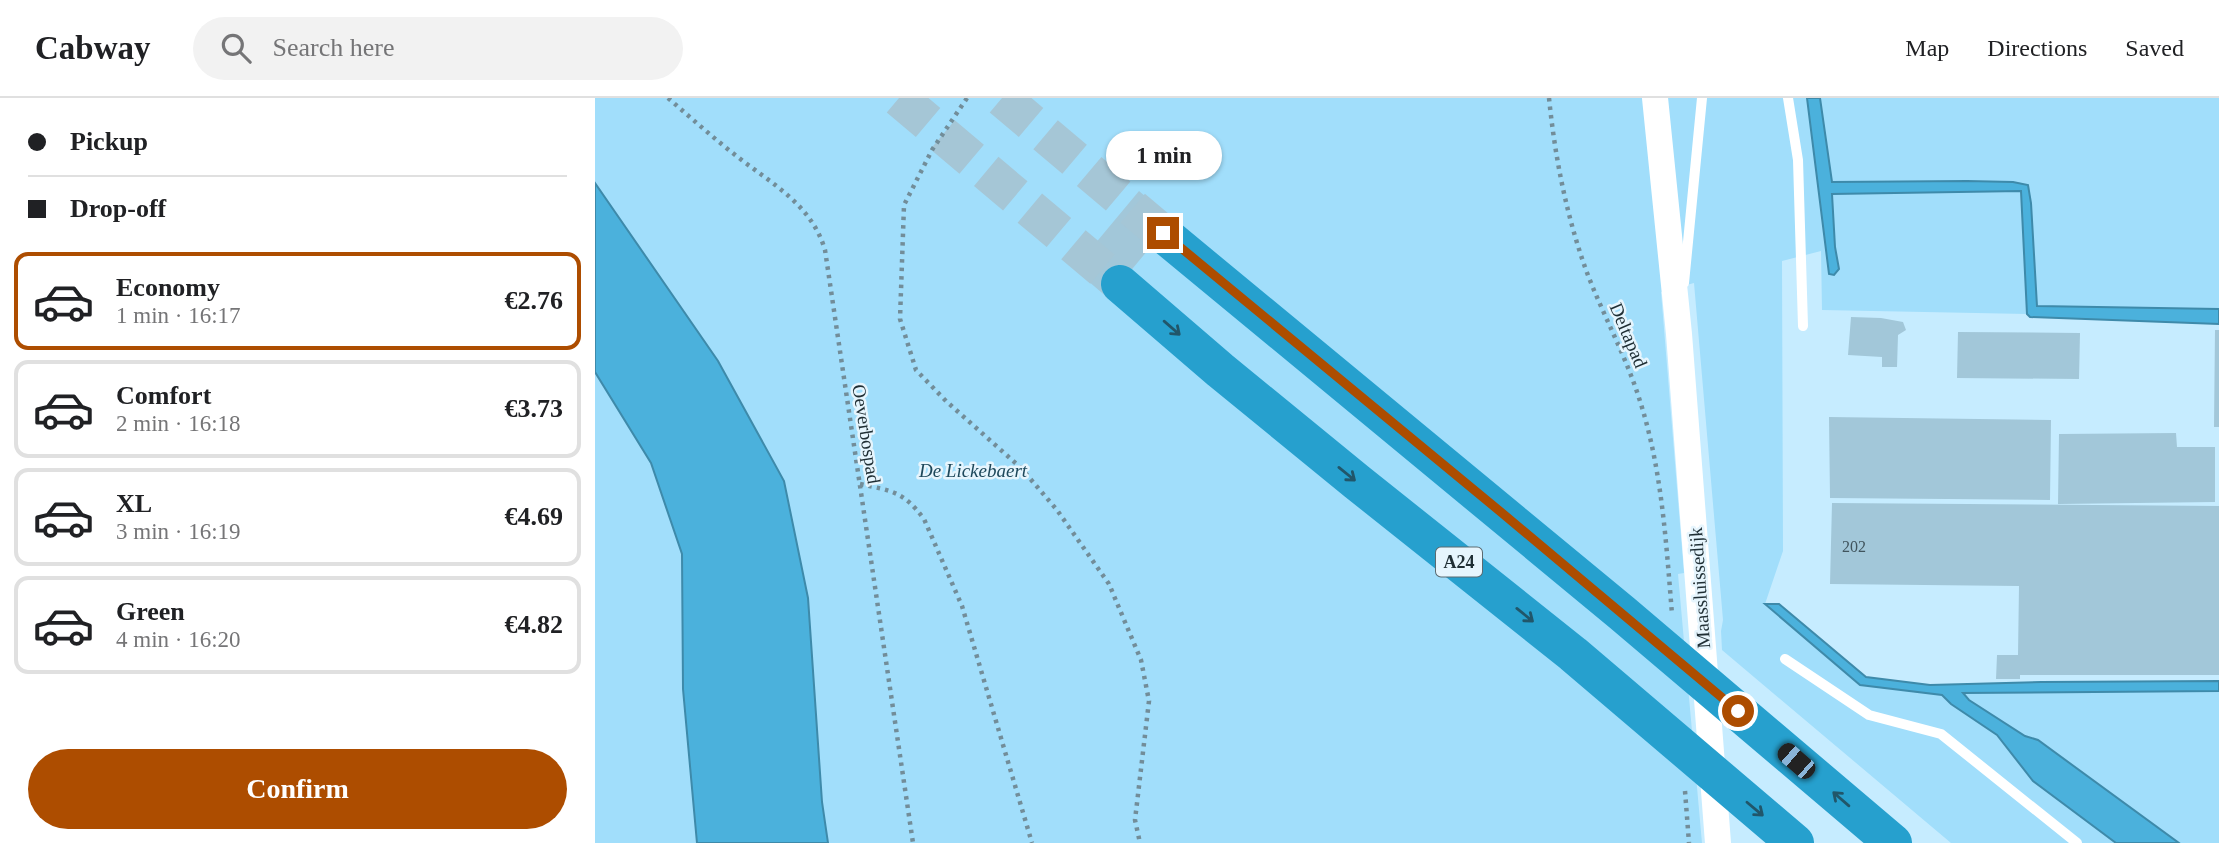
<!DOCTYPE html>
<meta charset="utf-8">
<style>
body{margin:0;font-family:"Times New Roman",serif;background:#f2f2f2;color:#202124;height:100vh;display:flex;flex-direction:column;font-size:26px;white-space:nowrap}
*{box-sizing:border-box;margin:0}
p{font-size:23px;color:#757577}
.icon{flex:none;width:38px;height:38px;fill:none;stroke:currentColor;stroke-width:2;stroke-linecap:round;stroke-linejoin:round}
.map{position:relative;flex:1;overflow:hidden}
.details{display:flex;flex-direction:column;background:#fff;width:595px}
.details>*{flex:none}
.banner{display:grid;align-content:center;height:154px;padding:0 28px;background:#fff}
.end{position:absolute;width:32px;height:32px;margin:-16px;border:9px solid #ad4d00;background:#fff;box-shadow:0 0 0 4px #fff}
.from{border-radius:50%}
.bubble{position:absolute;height:49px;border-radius:24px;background:#fff;box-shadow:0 2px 5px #0004;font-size:23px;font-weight:600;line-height:49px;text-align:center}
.car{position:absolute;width:21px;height:42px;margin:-21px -10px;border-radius:9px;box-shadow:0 0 5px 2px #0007;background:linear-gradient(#222 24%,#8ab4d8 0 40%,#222 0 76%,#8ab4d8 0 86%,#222 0)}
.banner b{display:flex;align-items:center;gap:24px;height:66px;font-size:26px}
.banner b+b{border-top:2px solid #e0e0e0}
.banner i{width:18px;height:18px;background:#202124}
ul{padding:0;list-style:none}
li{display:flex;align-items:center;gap:21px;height:98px;margin:0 14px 10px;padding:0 14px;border:4px solid #e0e0e0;border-radius:14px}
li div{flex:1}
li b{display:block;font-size:26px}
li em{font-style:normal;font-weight:600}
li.on{border-color:#ad4d00}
li>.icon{width:63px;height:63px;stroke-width:1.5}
.primary-button{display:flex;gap:14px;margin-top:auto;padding:14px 28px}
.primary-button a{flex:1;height:80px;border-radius:42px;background:#ad4d00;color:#fff;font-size:28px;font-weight:600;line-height:80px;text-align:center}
header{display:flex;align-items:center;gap:42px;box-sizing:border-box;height:98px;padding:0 35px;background:#fff;border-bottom:2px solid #e0e0e0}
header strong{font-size:33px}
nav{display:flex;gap:38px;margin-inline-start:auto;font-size:24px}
.search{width:490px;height:63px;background:#f2f2f2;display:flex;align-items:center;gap:18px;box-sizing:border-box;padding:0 24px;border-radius:38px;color:#757577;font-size:26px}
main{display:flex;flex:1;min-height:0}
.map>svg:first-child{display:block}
.green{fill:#a1defb}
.water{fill:#4bb1dc;stroke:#3e8aaa;stroke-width:2}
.building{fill:#a2c7d9}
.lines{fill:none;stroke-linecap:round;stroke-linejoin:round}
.motorway-tunnel{stroke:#a5c6d6;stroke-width:38;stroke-dasharray:38 19;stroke-linecap:butt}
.path{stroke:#728d99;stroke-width:4.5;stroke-dasharray:3.5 5;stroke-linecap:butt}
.service{stroke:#fff;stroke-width:10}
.tertiary{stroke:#fff;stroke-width:26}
.motorway{stroke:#26a0ce;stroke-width:38}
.oneway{stroke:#21566a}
.route{stroke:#ad4d00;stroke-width:9}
.labels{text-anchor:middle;stroke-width:5;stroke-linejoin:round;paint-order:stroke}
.number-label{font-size:16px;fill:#40545d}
.shield{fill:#e6f5fd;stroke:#5b6a70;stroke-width:2}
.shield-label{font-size:18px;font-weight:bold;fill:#1f2e34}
.street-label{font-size:19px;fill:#1f2e34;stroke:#e6f5fd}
.park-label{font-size:19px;font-style:italic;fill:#1d485b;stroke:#e6f5fd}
</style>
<header>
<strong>Cabway</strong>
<div class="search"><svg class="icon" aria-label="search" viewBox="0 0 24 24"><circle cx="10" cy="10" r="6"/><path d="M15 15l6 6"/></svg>Search here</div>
<nav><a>Map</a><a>Directions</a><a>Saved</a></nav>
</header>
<main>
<section class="details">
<div class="banner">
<b><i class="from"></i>Pickup</b>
<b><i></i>Drop-off</b>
</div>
<ul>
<li class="on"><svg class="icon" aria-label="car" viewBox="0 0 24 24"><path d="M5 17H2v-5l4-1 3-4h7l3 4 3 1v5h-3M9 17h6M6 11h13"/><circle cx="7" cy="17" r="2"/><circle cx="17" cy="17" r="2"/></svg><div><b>Economy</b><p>1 min · 16:17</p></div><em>€2.76</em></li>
<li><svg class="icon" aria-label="car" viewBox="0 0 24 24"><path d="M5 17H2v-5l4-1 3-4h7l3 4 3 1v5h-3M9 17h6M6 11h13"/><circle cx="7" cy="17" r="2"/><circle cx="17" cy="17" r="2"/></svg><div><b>Comfort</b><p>2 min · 16:18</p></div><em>€3.73</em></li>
<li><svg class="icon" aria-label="car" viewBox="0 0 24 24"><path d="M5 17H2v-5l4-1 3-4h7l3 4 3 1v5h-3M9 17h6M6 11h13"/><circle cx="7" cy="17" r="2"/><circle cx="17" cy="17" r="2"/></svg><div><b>XL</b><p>3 min · 16:19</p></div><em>€4.69</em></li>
<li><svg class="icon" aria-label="car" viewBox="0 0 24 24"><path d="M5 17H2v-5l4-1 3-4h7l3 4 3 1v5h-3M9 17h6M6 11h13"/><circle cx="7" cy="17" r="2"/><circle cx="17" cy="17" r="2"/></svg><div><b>Green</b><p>4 min · 16:20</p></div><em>€4.82</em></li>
</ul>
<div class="primary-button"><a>Confirm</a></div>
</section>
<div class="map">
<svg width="1624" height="745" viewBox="0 0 1624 745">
<rect width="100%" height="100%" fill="#c6ecff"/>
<path class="green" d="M0,0H1624V211L1442,208L1439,162H1430L1432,216L1227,212L1226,153L1187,163L1188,453L1170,506L1265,587L1347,597L1356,606L1402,637L1438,683L1521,745H1356L1127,552L1126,533L1128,522L1099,185L1066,194L1089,475L1083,476L1107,745H0Z
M1624,593V745H1584L1443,642L1430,638L1374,602L1367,595Z"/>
<path class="water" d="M1212,0H1225L1237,84L1372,83L1418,84L1433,87L1436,105L1442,208L1624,211V226L1435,219L1432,216L1426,93L1237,96L1240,149L1244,171L1239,177L1234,176Z
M0,85L123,263L189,383L213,500L227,704L233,745H102L88,591L87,456L56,365L0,274Z
M1170,506H1184L1271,579L1335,587L1446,584L1624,583V593L1368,595L1374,602L1430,638L1443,642L1584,745H1521L1438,683L1402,637L1356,606L1347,597L1265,587Z"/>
<path class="building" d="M544,93L578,122L513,200L479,171Z
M1256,219L1286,220L1308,224L1311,232L1303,237L1302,269H1287V259L1253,257Z
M1620,232H1624V329H1619Z
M1363,234L1485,235L1484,281L1362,280Z
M1234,319L1456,322L1455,402L1235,400Z
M1581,335L1582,349H1620V404L1463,406L1464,336Z
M1237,405L1624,408V577H1425V581H1401L1402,557H1423L1424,488L1235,486Z"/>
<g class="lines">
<path class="motorway-tunnel" d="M304,0L525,186
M407,0L567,135"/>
<path class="path" d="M73,0C95,19 116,38 139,56C175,85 216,105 230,152L318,745
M372,0L337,52L309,107L305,221L321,272L351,303L426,370L462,412L514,486L546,562L554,603L540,722L545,745
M954,0C960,59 971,116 991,172C1007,215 1030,256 1044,300C1067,370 1071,444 1077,516
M265,386C297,393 308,393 329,421L367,508L437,745
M1090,693L1094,745"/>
<path class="service" d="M1193,0L1203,62L1208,228
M1089,185L1107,0
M1190,561L1274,617L1346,636L1482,745"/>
<path class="tertiary" d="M1060,0L1084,236L1123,745"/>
<path class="motorway" d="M567,135L1027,515L1298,745
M525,186L625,272L762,384L978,556L1200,745"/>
</g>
<defs><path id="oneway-shaft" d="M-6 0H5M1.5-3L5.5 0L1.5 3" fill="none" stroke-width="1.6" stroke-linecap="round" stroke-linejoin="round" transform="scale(1.75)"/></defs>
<g class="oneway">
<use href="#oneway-shaft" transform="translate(577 230) rotate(41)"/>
<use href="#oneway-shaft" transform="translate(752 376) rotate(39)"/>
<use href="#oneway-shaft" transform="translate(930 517) rotate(39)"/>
<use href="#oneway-shaft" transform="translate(1246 701) rotate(-139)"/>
<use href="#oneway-shaft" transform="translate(1160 711) rotate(40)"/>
</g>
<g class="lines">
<path class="route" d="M568,135L907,415L1143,613"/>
</g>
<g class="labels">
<g class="number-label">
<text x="1259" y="454">202</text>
</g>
<rect class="shield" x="841" y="449.5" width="46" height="29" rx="5"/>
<g class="shield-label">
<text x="864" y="470">A24</text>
</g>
<g class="street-label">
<text transform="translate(1034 237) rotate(67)" y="7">Deltapad</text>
<text transform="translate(272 336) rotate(81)" y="7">Oeverbospad</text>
<text transform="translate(1104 490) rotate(-94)" y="7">Maassluissedijk</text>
</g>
<g class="park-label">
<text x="378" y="379">De Lickebaert</text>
</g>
</g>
</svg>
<i class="end from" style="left:1143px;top:613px"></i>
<i class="end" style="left:568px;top:135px"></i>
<div class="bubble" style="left:511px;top:33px;width:116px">1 min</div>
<i class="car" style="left:1201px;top:663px;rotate:311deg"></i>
</div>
</main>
